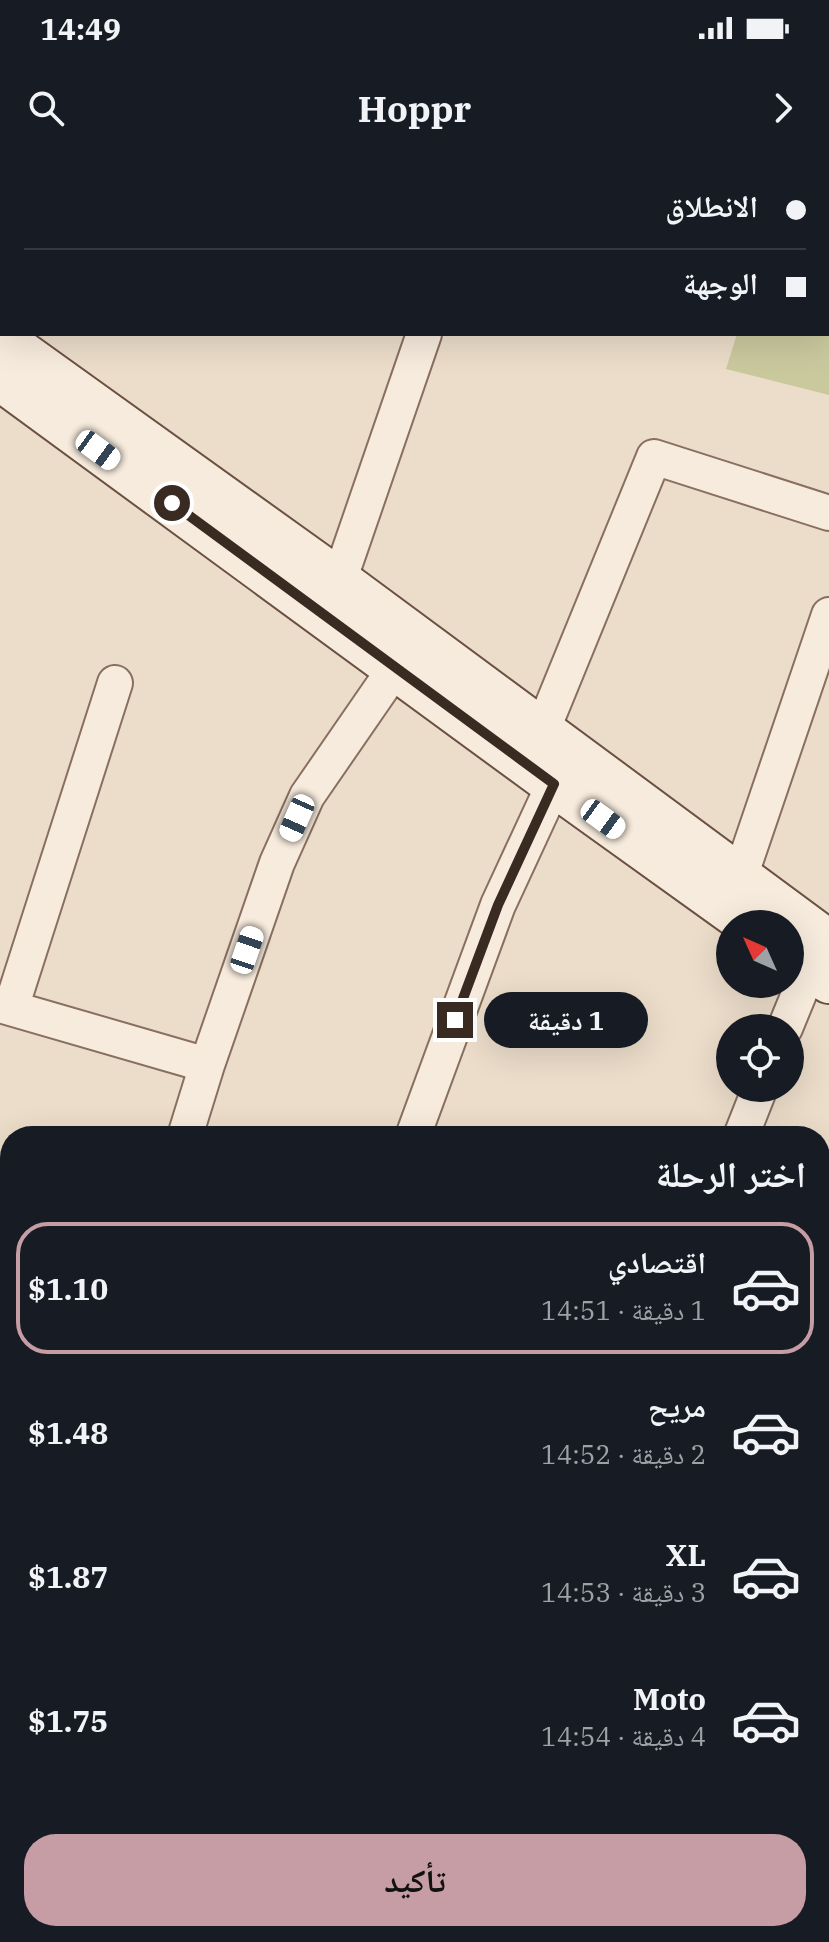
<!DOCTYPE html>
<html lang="ar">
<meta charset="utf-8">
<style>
body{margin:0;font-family:"IBM Plex Serif","Noto Naskh Arabic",serif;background:#242831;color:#f1f3f6;direction:rtl;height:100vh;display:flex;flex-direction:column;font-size:30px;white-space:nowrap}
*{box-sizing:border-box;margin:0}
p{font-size:26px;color:#9ea1a6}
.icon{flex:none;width:44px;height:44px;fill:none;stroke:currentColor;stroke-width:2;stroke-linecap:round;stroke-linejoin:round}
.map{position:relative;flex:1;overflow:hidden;direction:ltr}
.drawer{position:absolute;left:0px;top:966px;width:830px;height:816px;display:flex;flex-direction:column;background:#171b24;border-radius:32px 32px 0 0;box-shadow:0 8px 32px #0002;direction:rtl}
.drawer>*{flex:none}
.hud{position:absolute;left:0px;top:0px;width:830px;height:176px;box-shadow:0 8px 32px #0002;direction:rtl;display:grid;align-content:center;height:176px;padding:0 24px;background:#171b24}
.needle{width:52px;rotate:315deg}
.fabs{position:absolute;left:716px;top:750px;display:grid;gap:16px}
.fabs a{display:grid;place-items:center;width:88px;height:88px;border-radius:50%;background:#171b24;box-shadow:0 8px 32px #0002;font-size:40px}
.end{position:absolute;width:36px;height:36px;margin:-18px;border:10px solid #392a22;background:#fff;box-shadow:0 0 0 4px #fff}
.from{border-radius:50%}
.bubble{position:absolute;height:56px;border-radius:28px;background:#171b24;box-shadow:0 8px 32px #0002;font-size:26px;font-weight:700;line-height:56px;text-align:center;direction:rtl}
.car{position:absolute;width:24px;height:48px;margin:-24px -12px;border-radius:10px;box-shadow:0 0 6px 2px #0007;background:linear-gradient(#fff 24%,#345 0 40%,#fff 0 76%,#345 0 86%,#fff 0)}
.hud b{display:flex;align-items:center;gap:28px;height:76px;font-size:30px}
.hud b+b{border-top:2px solid #363941}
.hud i{width:20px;height:20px;background:#f1f3f6}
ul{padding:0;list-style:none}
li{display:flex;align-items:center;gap:24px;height:132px;margin:0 16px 12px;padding:0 8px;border:4px solid transparent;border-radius:32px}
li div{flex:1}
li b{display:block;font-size:30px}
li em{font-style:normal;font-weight:700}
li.on{border-color:#c79da5}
li>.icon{width:72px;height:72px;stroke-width:1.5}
h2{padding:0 24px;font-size:36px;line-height:96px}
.cta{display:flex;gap:16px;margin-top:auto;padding:16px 24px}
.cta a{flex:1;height:92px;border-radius:32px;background:#c79da5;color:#111;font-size:32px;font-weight:700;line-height:92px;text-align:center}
.status{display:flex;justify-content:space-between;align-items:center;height:56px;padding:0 40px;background:#171b24;direction:ltr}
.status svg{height:22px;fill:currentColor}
header{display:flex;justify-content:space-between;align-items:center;height:104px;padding:0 24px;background:#171b24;font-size:36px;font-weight:700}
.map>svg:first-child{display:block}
.garden{fill:#cac99e}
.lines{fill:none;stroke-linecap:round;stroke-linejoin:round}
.street-casing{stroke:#886f5f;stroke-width:38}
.secondary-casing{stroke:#6a5042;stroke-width:48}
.street{stroke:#f7ebdd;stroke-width:34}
.secondary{stroke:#f7ebdd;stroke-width:44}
.route{stroke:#392a22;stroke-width:10}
</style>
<div class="status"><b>14:49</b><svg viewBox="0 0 49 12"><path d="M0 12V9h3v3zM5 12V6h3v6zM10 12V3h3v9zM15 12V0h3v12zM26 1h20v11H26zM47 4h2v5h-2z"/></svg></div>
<header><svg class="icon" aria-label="forward" viewBox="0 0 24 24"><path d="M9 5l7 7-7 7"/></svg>Hoppr<svg class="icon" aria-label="search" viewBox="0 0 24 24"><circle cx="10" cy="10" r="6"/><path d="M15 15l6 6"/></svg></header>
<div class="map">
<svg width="829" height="1782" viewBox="0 0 829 1782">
<rect width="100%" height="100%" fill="#ecddca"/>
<path class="garden" d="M793,0H829V235L726,209L737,174H828V2H793Z"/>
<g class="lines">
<defs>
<path id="street" d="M347,0L353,2
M62,2L63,0
M483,2L484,0
M339,421L424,174
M542,571L654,297L829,353
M740,717L829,455
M0,845L207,905
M11,848L115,523
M785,868L810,807
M185,976L207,905L277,703L307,636L396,507
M413,976L498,745L554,624
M741,976L760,928
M0,1149L10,1152
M0,1270L10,1233
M820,1355L829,1357
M0,1416L10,1419
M820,1638L829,1640
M820,1751L829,1734
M105,1782L108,1772
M431,1782L434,1772
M804,1782L809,1772"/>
<path id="secondary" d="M0,178L339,421L829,783
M0,218L554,624L749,764
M790,793L829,821"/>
</defs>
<use href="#street" class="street-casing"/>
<use href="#secondary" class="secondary-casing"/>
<use href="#street" class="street"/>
<use href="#secondary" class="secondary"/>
</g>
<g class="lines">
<path class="route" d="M172,343L554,624L498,745L455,860"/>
</g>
</svg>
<div class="fabs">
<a><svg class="needle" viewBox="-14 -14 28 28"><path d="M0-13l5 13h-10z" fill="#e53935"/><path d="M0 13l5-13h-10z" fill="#9ea1a6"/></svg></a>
<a><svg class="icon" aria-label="locate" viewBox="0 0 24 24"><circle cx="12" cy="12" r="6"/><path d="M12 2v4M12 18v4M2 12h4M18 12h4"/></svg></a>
</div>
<i class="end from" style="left:172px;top:343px"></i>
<i class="end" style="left:455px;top:860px"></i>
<div class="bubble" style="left:484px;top:832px;width:164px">1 دقيقة</div>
<i class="car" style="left:98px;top:290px;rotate:126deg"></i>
<i class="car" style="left:297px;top:658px;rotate:204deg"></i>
<i class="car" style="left:603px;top:659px;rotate:126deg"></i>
<i class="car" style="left:247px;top:790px;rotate:19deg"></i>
<div class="hud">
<b><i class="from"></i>الانطلاق</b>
<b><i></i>الوجهة</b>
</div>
<section class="drawer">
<h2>اختر الرحلة</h2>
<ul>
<li class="on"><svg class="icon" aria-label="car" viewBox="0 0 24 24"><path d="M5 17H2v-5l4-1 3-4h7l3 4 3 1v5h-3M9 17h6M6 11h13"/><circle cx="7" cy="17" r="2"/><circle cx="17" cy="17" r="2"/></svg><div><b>اقتصادي</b><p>1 دقيقة · 14:51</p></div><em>$1.10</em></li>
<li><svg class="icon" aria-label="car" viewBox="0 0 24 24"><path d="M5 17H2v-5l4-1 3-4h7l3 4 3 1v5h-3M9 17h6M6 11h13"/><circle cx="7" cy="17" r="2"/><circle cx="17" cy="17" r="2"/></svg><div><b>مريح</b><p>2 دقيقة · 14:52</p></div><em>$1.48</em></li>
<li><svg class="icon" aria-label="car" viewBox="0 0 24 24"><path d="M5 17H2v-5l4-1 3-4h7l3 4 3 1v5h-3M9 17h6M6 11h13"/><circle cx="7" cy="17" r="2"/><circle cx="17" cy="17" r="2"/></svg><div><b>XL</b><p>3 دقيقة · 14:53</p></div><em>$1.87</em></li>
<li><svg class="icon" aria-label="car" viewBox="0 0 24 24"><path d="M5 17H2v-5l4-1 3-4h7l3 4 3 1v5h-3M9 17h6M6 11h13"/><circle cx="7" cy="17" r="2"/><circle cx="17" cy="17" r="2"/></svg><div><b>Moto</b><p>4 دقيقة · 14:54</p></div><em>$1.75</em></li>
</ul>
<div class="cta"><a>تأكيد</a></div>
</section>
</div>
